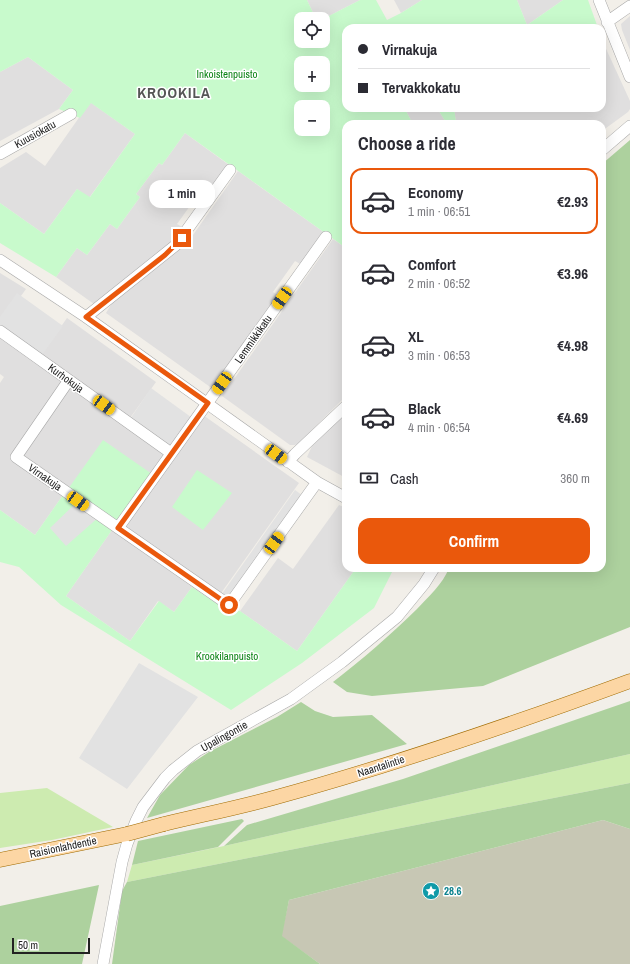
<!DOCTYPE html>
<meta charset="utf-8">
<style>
body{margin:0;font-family:"Archivo Narrow",sans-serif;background:#f2f2f3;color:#2b2b33;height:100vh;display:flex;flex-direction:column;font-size:15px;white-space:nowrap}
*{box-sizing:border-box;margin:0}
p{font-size:13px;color:#7c7c81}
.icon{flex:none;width:22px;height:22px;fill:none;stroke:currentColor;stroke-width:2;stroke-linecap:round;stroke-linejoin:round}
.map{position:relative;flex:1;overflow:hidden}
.sheet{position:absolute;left:342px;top:120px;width:264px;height:452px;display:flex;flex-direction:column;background:#fff;border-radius:12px;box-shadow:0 4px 16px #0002}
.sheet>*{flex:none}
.top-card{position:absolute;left:342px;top:24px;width:264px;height:88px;border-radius:12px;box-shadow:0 4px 16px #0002;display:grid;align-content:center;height:88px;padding:0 16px;background:#fff}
.fabs{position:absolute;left:294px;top:12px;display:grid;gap:8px}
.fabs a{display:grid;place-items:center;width:36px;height:36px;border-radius:8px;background:#fff;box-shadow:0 4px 16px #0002;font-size:20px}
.scale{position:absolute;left:12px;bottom:10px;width:78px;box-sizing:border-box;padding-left:4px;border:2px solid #222;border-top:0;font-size:11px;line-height:14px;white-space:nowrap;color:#222;-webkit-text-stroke:3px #fff;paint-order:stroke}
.end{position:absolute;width:18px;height:18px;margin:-9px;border:5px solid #ea580c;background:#fff;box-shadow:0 0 0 2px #fff}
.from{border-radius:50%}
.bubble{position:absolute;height:28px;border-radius:12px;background:#fff;box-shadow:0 4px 16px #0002;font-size:13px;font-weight:700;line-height:28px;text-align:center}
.car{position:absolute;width:12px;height:24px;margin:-12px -6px;border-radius:5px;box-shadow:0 0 3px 1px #0007;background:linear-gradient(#f5c518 24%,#345 0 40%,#f5c518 0 76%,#345 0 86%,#f5c518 0)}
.top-card b{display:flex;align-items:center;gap:14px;height:38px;font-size:15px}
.top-card b+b{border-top:1px solid #e1e1e2}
.top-card i{width:10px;height:10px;background:#2b2b33}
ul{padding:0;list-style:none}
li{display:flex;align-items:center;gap:12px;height:66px;margin:0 8px 6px;padding:0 8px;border:2px solid transparent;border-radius:12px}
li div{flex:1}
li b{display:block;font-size:15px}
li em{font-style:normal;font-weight:700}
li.on{border-color:#ea580c}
li>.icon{width:36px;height:36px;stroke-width:1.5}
h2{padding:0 16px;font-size:18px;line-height:48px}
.pay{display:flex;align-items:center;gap:10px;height:44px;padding:0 16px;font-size:15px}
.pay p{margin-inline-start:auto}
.button{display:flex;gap:8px;margin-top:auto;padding:8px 16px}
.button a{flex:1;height:46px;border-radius:12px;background:#ea580c;color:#fff;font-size:16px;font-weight:700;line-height:46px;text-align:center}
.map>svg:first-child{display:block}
.residential{fill:#e0dfdf}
.construction{fill:#c7c7b4}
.grass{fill:#cdebb0}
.forest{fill:#add19e}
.park{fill:#c8facc;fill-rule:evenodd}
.parking{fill:#e2e2e2}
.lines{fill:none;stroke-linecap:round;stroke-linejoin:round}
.minor-casing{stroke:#a9a9a9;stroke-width:12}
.major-casing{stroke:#a06b00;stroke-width:15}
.minor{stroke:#fff;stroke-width:11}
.major{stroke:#fcd6a4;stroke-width:14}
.major-bridge-casing{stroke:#a06b00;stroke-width:15;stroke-linecap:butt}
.major-bridge{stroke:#fcd6a4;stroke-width:14}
.route{stroke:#ea580c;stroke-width:5}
.labels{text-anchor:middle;stroke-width:3;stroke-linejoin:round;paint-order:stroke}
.park-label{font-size:11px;fill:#0c8416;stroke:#fff}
.street-label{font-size:11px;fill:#222;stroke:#fff}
.culture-label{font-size:11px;font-weight:bold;fill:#0d838f;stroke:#fff;text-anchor:start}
.district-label{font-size:15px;font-weight:bold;letter-spacing:1px;fill:#555;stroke:#fff}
</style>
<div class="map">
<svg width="630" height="964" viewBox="0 0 630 964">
<rect width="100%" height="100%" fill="#f2efe9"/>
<path class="residential" d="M307,0H360L323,19H316Z
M394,0H422L401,13Z
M517,0H563L527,25Z
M630,16V50L622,30L621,24Z
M602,40L630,101V109L628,112L602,131V124H459L456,122L454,108H602Z
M28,57L73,90L59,109L0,141V72Z
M90,102L135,134L89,198L77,189L44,234L0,203V168L26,152L45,166Z
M415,108H437L447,124H413L406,111Z
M185,133L229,165L206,196L200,192L177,224L184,228L170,243L94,304L56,277L77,248L87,255L110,224L117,229L140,197L136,194L159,163L162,165Z
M238,171L325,233L302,265L295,261L273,292L279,296L213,389L106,313L112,303L179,249L193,235Z
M333,239L346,248V396L299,443L295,445H290L222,396Z
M0,273L26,289L0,325Z
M67,318L156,382L130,418L41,355Z
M0,335L65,381L11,457L63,495L35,535L0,510V383L4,377L0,374Z
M71,386L167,454L152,474L68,489L22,456Z
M346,413V478L307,457L312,446Z
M203,415L299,483L219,596L123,528Z
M339,505L346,508V511L342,516L346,519V568H356L297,651L240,611L278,558L293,569Z
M112,530L192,587L174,612L158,601L130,641L66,596Z"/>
<path class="construction" d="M603,820L630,829V964H320L281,936L289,900Z"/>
<path class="grass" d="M630,754V783L127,882L132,865L224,846Z
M47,788L113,827L52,840L0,848V793Z"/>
<path class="forest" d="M630,140V627L483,686L372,696L347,692L333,682C363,659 390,635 417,609C428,597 443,584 449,568H602V164Z
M630,701V754L224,846L247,825L403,779Z
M301,702L315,711L333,717L372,715L407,744L147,818L160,795L189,765L209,752L277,717Z
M630,783V829L603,820L289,900L282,936L320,964H112L122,891L127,882Z
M242,819L244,821L218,847L132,865L138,841Z
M99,885L82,964H0V906Z"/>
<path class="park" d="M0,0H307L316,19H301V41H323V19L360,0H376L387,20L401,13L422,0H517L527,25L563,0H588L598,28H346V108H415L406,111L413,124H346V248L185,133L162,165L159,163L136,194L140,197L117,229L110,224L87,255L77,248L56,277L0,243V203L44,234L77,189L90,197L135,134L91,103L80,118L59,109L73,90L28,57L0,72ZM301,63H323V85H301ZM301,107H323V129H301Z
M437,108H454L456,122L459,124H447Z
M103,440L152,474L117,523L68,489Z
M197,470L232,493L203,530L172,507Z
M63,495L112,530L66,596L130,641L159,601L174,612L192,587C207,597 222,609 240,611L297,651L356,568H394L374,608L302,663L231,710L61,605L19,567L0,562V510L35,535Z"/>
<path class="parking" d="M17,293L63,326L39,359L0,331V317Z
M151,388L195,420L171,453L128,422Z
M295,490L306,498L229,605L219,598Z
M78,501L100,516L66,546L50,528Z
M139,663L198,697L127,789L79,758Z"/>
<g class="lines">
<defs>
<path id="minor" d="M599,0L630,77
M607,22L630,6
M602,150L630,126
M0,154L71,114
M0,260L86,317L317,482L346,498
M86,317L176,245L230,170
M0,331L171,453
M69,380L16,457L229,605L317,482
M288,462L295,454L346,406
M118,528L326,237
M103,964L122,862L127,844L136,821L143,807L165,778L173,770L197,751L291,699L342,662L397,617L424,584L434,568"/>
<path id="major" d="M164,824C201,815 237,808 273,798C394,765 513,724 630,681
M0,860L127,834"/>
</defs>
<use href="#minor" class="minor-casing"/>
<use href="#major" class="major-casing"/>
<use href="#minor" class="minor"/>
<use href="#major" class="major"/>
<defs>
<path id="major-bridge" d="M127,834L164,824"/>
</defs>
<use href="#major-bridge" class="major-bridge-casing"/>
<use href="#major-bridge" class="major-bridge"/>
</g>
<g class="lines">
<path class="route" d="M182,238L165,255L86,317L208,403L118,528L229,605"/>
</g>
<defs>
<symbol id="sight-disc" viewBox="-11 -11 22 22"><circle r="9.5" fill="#0f9aa8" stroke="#fff"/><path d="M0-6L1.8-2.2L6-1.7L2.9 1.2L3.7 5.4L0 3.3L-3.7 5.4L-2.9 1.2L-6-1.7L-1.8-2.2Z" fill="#fff"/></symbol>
</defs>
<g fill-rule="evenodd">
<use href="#sight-disc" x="421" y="881" width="20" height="20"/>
</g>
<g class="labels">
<g class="park-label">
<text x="227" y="78">Inkoistenpuisto</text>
<text x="227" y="660">Krookilanpuisto</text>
</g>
<g class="street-label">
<text transform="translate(35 134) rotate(-29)" y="4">Kuusiokatu</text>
<text transform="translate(253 339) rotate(-55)" y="4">Lemmikkikatu</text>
<text transform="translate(66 378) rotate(36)" y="4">Kurhokuja</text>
<text transform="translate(45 477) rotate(35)" y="4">Virnakuja</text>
<text transform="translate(224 736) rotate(-29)" y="4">Upalingontie</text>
<text transform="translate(381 766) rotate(-18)" y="4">Naantalintie</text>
<text transform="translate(63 847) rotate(-12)" y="4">Raisionlahdentie</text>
</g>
<g class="culture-label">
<text x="444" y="895">28.6</text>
</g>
<g class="district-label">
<text x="174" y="98">KROOKILA</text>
</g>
</g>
</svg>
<div class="fabs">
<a><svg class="icon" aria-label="locate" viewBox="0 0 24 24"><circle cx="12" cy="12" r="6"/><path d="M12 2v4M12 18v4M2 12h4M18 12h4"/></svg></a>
<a>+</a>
<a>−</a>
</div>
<div class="scale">50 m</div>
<i class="end from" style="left:229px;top:605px"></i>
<i class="end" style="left:182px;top:238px"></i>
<div class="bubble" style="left:149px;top:180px;width:66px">1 min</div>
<i class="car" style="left:282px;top:298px;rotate:215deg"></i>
<i class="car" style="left:222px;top:383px;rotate:215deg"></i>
<i class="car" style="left:104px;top:405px;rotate:125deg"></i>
<i class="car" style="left:276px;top:454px;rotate:126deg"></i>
<i class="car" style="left:78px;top:501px;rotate:125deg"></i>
<i class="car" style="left:274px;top:543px;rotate:36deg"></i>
<div class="top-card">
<b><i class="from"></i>Virnakuja</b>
<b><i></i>Tervakkokatu</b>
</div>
<section class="sheet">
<h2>Choose a ride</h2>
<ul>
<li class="on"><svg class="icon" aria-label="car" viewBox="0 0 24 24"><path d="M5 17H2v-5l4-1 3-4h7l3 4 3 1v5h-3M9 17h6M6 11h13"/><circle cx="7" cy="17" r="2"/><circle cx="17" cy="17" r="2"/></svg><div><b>Economy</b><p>1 min · 06:51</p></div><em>€2.93</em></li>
<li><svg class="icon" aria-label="car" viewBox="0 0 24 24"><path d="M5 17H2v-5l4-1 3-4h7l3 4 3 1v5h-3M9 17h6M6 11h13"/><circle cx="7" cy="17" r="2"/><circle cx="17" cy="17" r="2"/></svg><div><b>Comfort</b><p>2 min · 06:52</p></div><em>€3.96</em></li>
<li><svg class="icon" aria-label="car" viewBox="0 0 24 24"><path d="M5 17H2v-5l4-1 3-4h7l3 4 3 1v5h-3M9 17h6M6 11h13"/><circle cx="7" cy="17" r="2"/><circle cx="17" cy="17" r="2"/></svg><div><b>XL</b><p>3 min · 06:53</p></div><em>€4.98</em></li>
<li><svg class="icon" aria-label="car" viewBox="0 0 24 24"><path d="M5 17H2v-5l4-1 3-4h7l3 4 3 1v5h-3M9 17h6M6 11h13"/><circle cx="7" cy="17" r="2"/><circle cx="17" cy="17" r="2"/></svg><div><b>Black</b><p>4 min · 06:54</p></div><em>€4.69</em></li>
</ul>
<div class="pay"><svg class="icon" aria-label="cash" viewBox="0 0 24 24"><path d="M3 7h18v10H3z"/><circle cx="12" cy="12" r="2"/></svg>Cash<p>360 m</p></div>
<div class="button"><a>Confirm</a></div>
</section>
</div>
